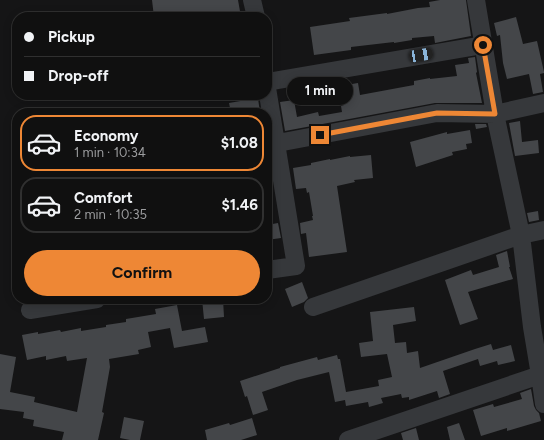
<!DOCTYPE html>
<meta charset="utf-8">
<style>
body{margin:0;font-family:Figtree,sans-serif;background:#191919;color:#f1f3f6;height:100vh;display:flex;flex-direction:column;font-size:15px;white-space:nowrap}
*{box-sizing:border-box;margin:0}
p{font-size:13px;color:#9c9d9f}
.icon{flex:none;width:22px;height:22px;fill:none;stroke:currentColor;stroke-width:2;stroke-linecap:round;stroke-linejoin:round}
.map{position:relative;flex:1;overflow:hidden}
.details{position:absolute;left:12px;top:108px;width:260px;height:196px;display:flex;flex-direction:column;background:#101010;border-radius:16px;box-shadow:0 2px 10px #0003,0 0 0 1px #303030}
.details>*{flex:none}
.hud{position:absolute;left:12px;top:12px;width:260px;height:88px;border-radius:16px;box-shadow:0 2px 10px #0003,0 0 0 1px #303030;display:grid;align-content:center;height:88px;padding:0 12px;background:#101010}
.end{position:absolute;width:18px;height:18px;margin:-9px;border:5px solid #ee8735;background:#111;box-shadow:0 0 0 2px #111}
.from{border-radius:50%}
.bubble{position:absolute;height:28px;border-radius:14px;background:#101010;box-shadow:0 2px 10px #0003,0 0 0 1px #303030;font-size:13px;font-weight:700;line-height:28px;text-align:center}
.car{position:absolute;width:12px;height:24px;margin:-12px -6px;border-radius:5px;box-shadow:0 0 3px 1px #0007;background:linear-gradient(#222 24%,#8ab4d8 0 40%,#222 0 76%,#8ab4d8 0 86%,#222 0)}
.hud b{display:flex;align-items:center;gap:14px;height:38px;font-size:15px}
.hud b+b{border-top:1px solid #303030}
.hud i{width:10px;height:10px;background:#f1f3f6}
ul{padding:7px 0 0;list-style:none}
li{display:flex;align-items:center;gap:12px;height:56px;margin:0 8px 6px;padding:0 4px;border:2px solid #303030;border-radius:16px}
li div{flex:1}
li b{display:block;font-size:15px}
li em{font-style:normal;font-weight:700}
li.selected{border-color:#ee8735}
li>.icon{width:36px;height:36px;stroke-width:1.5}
.primary-button{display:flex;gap:8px;margin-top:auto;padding:8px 12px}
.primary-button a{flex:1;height:46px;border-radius:24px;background:#ee8735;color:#111;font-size:16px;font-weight:700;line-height:46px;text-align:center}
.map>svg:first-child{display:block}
.building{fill:#444649}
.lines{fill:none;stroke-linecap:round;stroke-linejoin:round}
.minor{stroke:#36383b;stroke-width:18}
.route{stroke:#ee8735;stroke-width:5}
</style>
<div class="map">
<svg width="544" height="440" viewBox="0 0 544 440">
<rect width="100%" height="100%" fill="#151516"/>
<path class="building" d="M152,0H238L241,17H154Z
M440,0H466L471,36L435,43L434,36L412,38V40L394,43V42L351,47V50L314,55L310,27L350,21L349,18L387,13V14L418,8L430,7L429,2Z
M516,17L523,44L537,41L544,72V73L540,74L543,92L533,94L529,74L507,79L503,63L500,35L497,36L494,23Z
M475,57L477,72L476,73L482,103H435L285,131L280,102L294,100L297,117L318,112L319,116L342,112L341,106L344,105L340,86L358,83L360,95L414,85V81L430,78V79L457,76L455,65L469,63L468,58Z
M258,98L260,113H231L229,103Z
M520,121L522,142L538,140L539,153L515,156L509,123Z
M475,124H486L487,127L476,129Z
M470,130L472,143L466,144L467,149L452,152L453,155L416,167L410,142L447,132V134Z
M371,155L373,178L354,180L355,182L337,186L347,252L309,257L306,233L301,234L300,223L313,220L312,216H313L309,192L307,193L306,188L296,189L293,168L311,165V163L330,159V160L350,156V157Z
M269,164L271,177L267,178V165Z
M538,211L539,220L529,222L527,213Z
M278,223L281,238L267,240V225Z
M507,251L510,267H509L513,279L468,292L478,319L460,325L445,280L471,270L473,275L499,267L496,255Z
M302,282L308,298L304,302L292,307L285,289Z
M202,299H223L224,317L204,319Z
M177,305L182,331L205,327L208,342L174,348L170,328L148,332L151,347L138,350L139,354L109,359L110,367L102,412L104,413L98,440H62L64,432L33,426L34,420L23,418L24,412L0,409V354L16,357L10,392L35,397L34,402L77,412L87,358L67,361L66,356L46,360V356L27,360L22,335L38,332V334L60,330L61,332L81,328V331L106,327V325L126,322V319L156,314L155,309Z
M414,307L416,321L393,325L395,343L406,342L407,353L418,351L420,368L475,349L491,344L493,350L511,345L515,361L498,365L497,361L480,366L478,359L443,371L450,394L439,398L437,391L409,400V397L402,398L401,394L381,398L383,403L369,407L368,402L346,406L345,400L335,402L329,372L297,380L262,392L268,410L253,415L247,396L245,397L240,381L280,368V367L317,357L318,360L337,355L338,359H340L346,392L379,386L378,380L392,377L387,354L361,357L359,343L373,341L370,312Z
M531,389L534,406L536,410L539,413L541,421L507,431V428L481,436L473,410L493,404L494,407L522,399L520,393Z
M124,417L144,421L140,440H130L120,438Z
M252,418L257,435L241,440H207L205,430L229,423L230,425Z
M459,423L465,440H450L447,427Z
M416,428L419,440H403L401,433Z"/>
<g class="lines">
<path class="minor" d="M252,0L256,17
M476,0L495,114L521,235L532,327L540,375L544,404
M267,82L483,45
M267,88L296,266L267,270
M267,145L437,113L495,114L544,103
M313,307L521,235L544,230
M30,310L97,299
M348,440L540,375"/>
</g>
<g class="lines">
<path class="route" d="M320,135L437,113L495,114L483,45"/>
</g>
</svg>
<i class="end from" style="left:483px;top:45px"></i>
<i class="end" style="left:320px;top:135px"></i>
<div class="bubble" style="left:287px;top:77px;width:66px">1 min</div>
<i class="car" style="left:421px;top:55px;rotate:80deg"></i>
<div class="hud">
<b><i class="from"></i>Pickup</b>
<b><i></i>Drop-off</b>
</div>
<section class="details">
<ul>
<li class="selected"><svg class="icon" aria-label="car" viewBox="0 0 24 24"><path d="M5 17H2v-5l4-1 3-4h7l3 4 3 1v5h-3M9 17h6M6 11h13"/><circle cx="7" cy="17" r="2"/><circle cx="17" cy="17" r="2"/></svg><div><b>Economy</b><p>1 min · 10:34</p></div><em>$1.08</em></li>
<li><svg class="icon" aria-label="car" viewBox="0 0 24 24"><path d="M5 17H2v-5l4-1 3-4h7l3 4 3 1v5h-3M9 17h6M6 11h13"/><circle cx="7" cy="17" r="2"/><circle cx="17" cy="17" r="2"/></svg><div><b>Comfort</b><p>2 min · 10:35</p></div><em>$1.46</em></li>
</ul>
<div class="primary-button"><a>Confirm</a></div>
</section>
</div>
